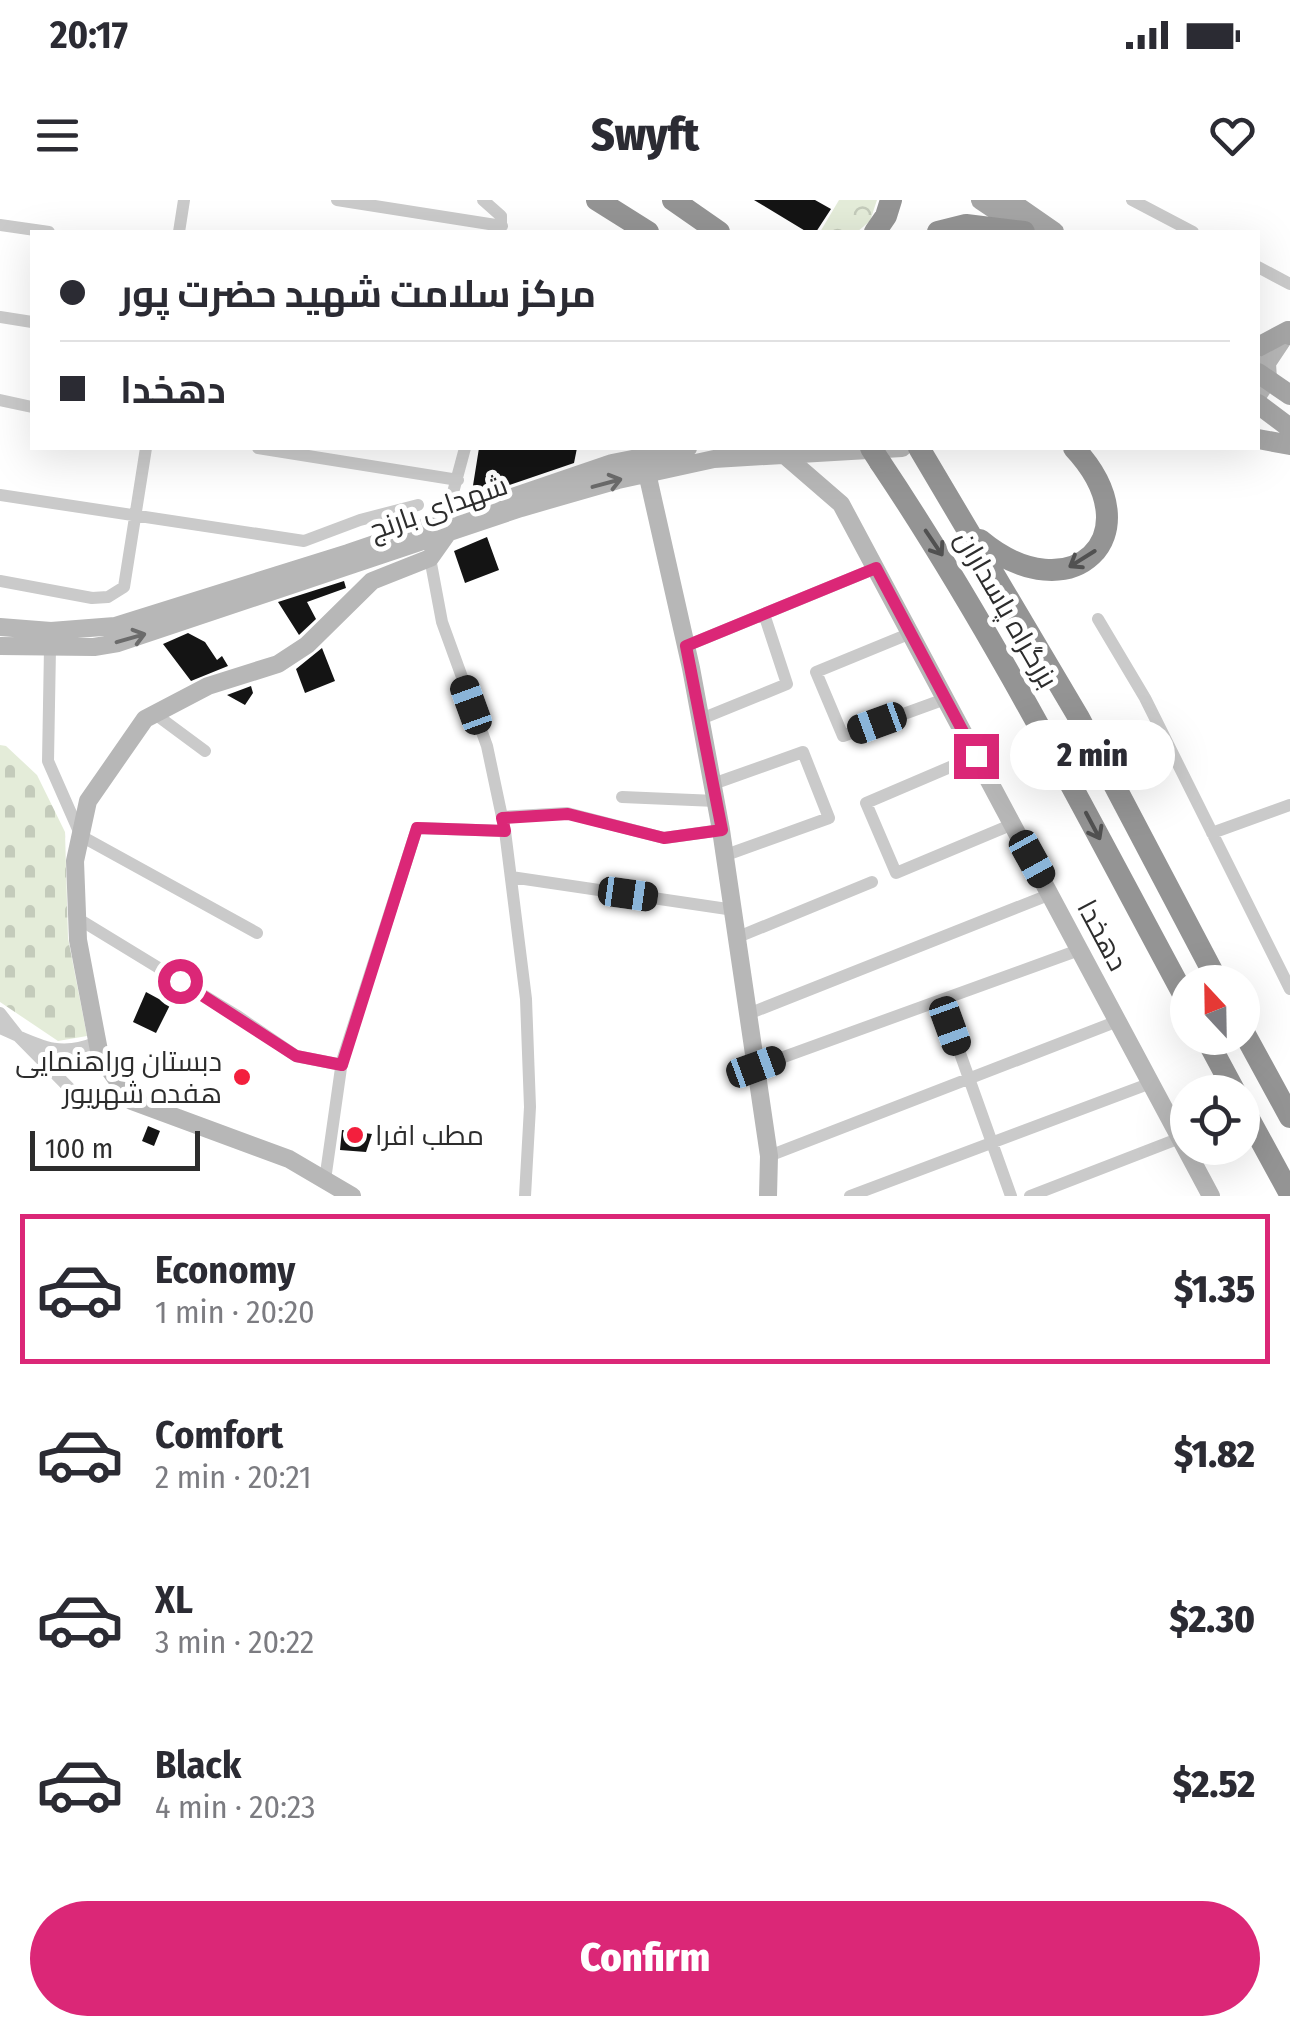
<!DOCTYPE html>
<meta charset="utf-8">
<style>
body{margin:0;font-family:"Fira Sans Condensed",Cairo,sans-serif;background:#f2f2f3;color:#2b2b33;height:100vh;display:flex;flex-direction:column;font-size:38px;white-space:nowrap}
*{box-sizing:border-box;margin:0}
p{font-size:32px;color:#7c7c81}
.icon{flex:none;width:55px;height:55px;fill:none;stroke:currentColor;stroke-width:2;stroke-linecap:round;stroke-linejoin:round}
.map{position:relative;height:996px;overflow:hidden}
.sheet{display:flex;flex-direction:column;background:#fff;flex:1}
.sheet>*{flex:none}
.banner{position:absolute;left:30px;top:30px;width:1230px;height:220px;border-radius:0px;box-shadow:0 10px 40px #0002;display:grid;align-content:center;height:220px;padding:0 30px;background:#fff}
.needle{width:65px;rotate:338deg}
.buttons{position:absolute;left:1170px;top:765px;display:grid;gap:20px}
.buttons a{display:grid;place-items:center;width:90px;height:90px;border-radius:50%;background:#fff;box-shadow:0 10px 40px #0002;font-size:50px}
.scale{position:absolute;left:30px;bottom:25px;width:170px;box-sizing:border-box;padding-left:10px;border:5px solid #2d2d2d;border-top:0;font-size:28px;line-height:35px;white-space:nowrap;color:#2d2d2d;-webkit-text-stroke:8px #fff;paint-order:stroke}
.end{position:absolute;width:45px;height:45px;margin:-22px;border:12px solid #db2777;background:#fff;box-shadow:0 0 0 5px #fff}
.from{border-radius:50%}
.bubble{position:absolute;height:70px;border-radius:35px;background:#fff;box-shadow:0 10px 40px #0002;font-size:32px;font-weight:800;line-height:70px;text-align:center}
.car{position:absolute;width:30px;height:60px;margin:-30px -15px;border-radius:12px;box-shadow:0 0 8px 2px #0007;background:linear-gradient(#222 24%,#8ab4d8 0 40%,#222 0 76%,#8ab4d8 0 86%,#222 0)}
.banner b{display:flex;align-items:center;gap:35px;height:95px;font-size:38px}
.banner b+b{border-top:2px solid #e1e1e2}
.banner i{width:25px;height:25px;background:#2b2b33}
ul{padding:18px 0 0;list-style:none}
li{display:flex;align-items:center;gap:30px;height:150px;margin:0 20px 15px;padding:0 10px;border:5px solid transparent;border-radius:0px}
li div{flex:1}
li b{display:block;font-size:38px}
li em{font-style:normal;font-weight:800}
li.selected{border-color:#db2777}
li>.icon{width:90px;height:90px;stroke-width:1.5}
.cta{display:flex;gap:20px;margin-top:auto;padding:20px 30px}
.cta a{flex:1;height:115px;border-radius:60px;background:#db2777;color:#fff;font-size:40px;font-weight:800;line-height:115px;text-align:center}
.status{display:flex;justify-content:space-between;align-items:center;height:70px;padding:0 50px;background:#fff;direction:ltr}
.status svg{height:28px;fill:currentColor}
header{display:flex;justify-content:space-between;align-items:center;height:130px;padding:0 30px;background:#fff;font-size:45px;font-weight:800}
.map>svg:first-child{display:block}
.cemetery{fill:url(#cemetery-stones)}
.park{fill:url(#park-crowns)}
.building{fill:#141414}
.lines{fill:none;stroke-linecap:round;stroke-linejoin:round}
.street{stroke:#cacaca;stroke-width:12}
.secondary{stroke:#b7b7b7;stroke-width:18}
.primary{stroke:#a5a5a5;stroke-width:20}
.highway{stroke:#949494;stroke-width:22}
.highway-bridge{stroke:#949494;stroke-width:22}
.oneway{stroke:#6b6b6b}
.oneway2{stroke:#515151}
.route{stroke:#db2777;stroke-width:12}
.poi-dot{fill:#f31f3d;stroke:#fff;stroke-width:4}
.labels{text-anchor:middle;stroke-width:10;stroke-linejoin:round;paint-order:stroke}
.street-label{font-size:28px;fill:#2d2d2d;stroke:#fff}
.poi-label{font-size:28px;fill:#2d2d2d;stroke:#fff;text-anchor:end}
</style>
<div class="status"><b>20:17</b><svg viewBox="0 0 49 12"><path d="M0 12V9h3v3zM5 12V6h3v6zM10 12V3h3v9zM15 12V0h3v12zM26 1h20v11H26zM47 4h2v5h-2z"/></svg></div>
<header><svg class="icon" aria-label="menu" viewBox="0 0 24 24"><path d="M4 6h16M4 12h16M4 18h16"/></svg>Swyft<svg class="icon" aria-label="heart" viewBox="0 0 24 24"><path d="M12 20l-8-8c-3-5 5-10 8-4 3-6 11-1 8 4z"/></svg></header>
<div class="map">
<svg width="1290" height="996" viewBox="0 0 1290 996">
<defs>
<pattern id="cemetery-stones" width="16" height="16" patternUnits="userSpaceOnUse" patternTransform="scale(2.5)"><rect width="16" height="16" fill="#e4ecd9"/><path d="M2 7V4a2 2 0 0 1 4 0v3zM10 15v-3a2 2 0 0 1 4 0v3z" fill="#c4cbbb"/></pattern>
<pattern id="park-crowns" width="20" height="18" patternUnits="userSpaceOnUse" patternTransform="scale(2.5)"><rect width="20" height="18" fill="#e4ecd9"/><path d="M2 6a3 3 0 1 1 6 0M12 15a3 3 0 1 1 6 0" fill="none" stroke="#c4cbbb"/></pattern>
</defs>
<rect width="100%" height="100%" fill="#fff"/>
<path class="cemetery" d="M0,545L6,546L37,575L65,632L68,738L87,836L58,841L0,802Z"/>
<path class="park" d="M839,0H877L870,21L857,32H820Z"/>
<path class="building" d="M754,0H815L831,9L816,32H807Z
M479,248H577L574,263L471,298Z
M487,337L499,370L465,383L454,351Z
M344,381L346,388L307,402L316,419L299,435L278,402Z
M188,433L205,442L217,460L222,456L228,466L191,481L163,444Z
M322,448L335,481L305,493L296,469Z
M251,486L253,493L245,505L227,495Z
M146,792L170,805L156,833L133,822Z
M148,926L160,931L154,946L142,941Z
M342,930L372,934L366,952L340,950Z"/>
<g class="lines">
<path class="street" d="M337,0L502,26
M483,0L501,16V32
M1132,0L1193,32
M0,25L49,32
M179,32L184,0
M1258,67L1290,84
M0,117L32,122
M0,200L32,207
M258,248L458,280
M0,295L304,341L360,320L418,305
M451,300L465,248
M430,358L442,422L487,546L505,631L526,799L530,907L525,996
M0,381L92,398L108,397L124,387L146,248
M1098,419L1145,498L1290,789
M911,433L816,472L843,536L945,499
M686,446L876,368
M50,448L48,561L81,636L257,733
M155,514L205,551
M701,519L787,484L764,414
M976,556L866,603L896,673L1013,624
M713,584L803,552L829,618L726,655
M622,597L716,601
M502,617L567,613L664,638L721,630
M1212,633L1290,605
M511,677L734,710
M77,718L236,815L296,856L342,865
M738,737L872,682
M941,800L1011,996
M0,813L18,836L81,900L132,901
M748,814L1051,694
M0,828C37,844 58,859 97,842
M756,867L1079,750
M769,956L1118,821
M325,980L342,861L417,628L505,631
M850,996L1151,883
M1030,996L1180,938"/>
<path class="secondary" d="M1258,195L1268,180L1267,163L1289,130
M782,253L841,304L1211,996
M643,255L691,468L721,630L769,956L768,996
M0,427L51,431L115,426L348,353L612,263L688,248
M0,446L94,447L118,443L521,308L618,280L714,259L902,248
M352,996L289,959L132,901L100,856L78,740L75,661L88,601L145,519L208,486L278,464L307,445L372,381L430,358L447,334"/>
<path class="primary" d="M981,0L1029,32
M1008,0L1054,32
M1258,147L1288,131L1290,135
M1258,173L1290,195
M1258,204L1290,228
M1258,239L1290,245"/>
<path class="highway" d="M597,0L648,32
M673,0L719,32
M875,32L886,16L891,0
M938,32L966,25L1024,32
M919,248L1079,518L1218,782
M880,262C996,435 1089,620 1188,803
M980,340C1070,415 1156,336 1074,248
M1242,829L1290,917
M1206,838L1235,892
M1242,906L1290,994"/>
<path class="highway-bridge" d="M871,248L880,262"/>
</g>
<defs><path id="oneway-shaft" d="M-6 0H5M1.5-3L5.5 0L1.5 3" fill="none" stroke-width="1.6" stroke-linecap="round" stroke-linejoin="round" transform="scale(2.5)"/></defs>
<g class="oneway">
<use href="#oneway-shaft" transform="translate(607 283) rotate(-15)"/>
<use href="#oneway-shaft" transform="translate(131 438) rotate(-16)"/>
</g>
<g class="oneway2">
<use href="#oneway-shaft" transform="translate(934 343) rotate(56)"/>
<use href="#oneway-shaft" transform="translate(1082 359) rotate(148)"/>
<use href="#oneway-shaft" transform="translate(1093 626) rotate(62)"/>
</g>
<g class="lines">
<path class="route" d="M180,781L296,856L342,865L417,628L505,631L502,618L568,614L664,638L722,630L686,446L876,368L976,556"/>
</g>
<g class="poi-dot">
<circle cx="242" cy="877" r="10"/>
<circle cx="355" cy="935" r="10"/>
</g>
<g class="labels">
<g class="street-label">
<text transform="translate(438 307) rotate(-19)" y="10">شهدای بارنج</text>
<text transform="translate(1007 409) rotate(60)" y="10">بزرگراه پاسداران</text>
<text transform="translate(1103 735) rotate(62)" y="10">دهخدا</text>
</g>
<g class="poi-label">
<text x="222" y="871">دبستان وراهنمایی<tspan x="222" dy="32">هفده شهریور</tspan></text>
<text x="375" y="945" text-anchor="start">مطب افرا</text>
</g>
</g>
</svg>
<div class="buttons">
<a><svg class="needle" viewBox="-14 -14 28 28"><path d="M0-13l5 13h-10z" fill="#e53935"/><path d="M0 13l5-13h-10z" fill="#7c7c81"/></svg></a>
<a><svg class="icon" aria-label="locate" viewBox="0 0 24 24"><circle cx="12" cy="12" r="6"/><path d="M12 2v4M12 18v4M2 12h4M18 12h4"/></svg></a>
</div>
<div class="scale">100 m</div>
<i class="end from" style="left:180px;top:781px"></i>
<i class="end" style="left:976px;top:556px"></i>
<div class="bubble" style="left:1010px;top:520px;width:165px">2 min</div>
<i class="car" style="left:471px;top:505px;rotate:340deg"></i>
<i class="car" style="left:877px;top:523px;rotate:250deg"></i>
<i class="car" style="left:1032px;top:659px;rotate:151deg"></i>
<i class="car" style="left:628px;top:694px;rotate:98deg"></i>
<i class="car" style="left:950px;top:826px;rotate:160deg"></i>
<i class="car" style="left:756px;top:867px;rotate:70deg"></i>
<div class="banner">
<b><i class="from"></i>مرکز سلامت شهید حضرت پور</b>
<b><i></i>دهخدا</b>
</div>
</div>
<section class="sheet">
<ul>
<li class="selected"><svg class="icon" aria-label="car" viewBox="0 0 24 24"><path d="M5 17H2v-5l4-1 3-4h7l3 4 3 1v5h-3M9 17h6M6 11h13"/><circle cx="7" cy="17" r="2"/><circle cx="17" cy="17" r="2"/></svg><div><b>Economy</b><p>1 min · 20:20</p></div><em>$1.35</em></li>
<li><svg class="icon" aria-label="car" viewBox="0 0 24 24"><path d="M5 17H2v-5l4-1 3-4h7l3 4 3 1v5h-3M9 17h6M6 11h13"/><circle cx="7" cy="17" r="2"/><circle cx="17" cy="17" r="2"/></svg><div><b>Comfort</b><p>2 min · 20:21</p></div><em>$1.82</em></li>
<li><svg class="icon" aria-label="car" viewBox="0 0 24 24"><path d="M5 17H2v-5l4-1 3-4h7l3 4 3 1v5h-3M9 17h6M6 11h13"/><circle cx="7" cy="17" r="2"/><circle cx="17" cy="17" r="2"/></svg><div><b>XL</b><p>3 min · 20:22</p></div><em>$2.30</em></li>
<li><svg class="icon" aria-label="car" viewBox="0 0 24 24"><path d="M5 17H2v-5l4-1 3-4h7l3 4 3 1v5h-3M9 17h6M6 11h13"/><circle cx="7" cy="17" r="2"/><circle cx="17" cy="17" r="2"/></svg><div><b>Black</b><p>4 min · 20:23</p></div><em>$2.52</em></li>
</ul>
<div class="cta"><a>Confirm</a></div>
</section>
